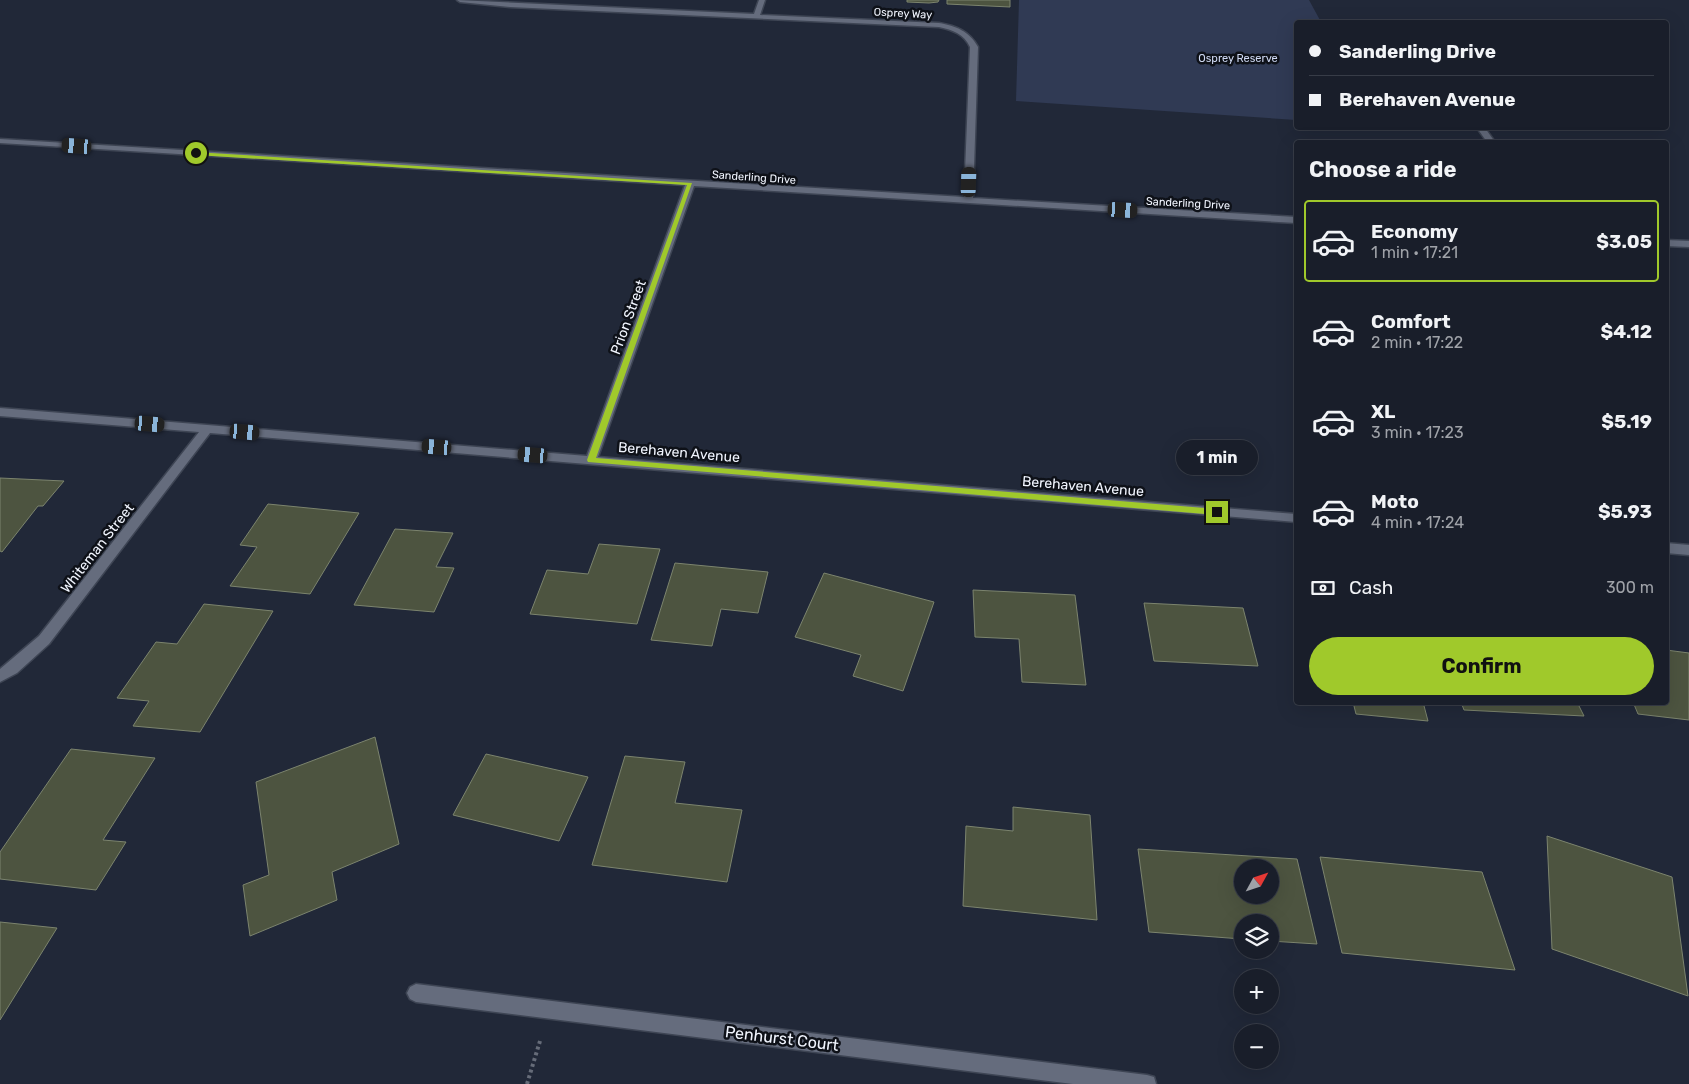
<!DOCTYPE html>
<meta charset="utf-8">
<style>
body{margin:0;font-family:Rubik,sans-serif;background:#262b36;color:#f1f3f6;height:100vh;display:flex;flex-direction:column;font-size:19px;white-space:nowrap}
*{box-sizing:border-box;margin:0}
p{font-size:16px;color:#9fa2a8}
.icon{flex:none;width:28px;height:28px;fill:none;stroke:currentColor;stroke-width:2;stroke-linecap:round;stroke-linejoin:round}
.map{position:relative;flex:1;overflow:hidden}
.sheet{position:absolute;left:1294px;top:140px;width:375px;height:565px;display:flex;flex-direction:column;background:#191e2a;border-radius:5px;box-shadow:0 5px 20px #0002,0 0 0 1px #373c47}
.sheet>*{flex:none}
.banner{position:absolute;left:1294px;top:20px;width:375px;height:110px;border-radius:5px;box-shadow:0 5px 20px #0002,0 0 0 1px #373c47;display:grid;align-content:center;height:110px;padding:0 15px;background:#191e2a}
.needle{width:32px;rotate:50deg}
.controls{position:absolute;left:1234px;top:859px;display:grid;gap:10px}
.controls a{display:grid;place-items:center;width:45px;height:45px;border-radius:50%;background:#191e2a;box-shadow:0 5px 20px #0002,0 0 0 1px #373c47;font-size:25px}
.end{position:absolute;width:22px;height:22px;margin:-11px;border:6px solid #a0c92b;background:#111;box-shadow:0 0 0 2px #111}
.from{border-radius:50%}
.bubble{position:absolute;height:35px;border-radius:18px;background:#191e2a;box-shadow:0 5px 20px #0002,0 0 0 1px #373c47;font-size:16px;font-weight:700;line-height:35px;text-align:center}
.car{position:absolute;width:15px;height:30px;margin:-15px -8px;border-radius:6px;box-shadow:0 0 4px 1px #0007;background:linear-gradient(#222 24%,#8ab4d8 0 40%,#222 0 76%,#8ab4d8 0 86%,#222 0)}
.banner b{display:flex;align-items:center;gap:18px;height:48px;font-size:19px}
.banner b+b{border-top:1px solid #373c47}
.banner i{width:12px;height:12px;background:#f1f3f6}
ul{padding:0;list-style:none}
li{display:flex;align-items:center;gap:15px;height:82px;margin:0 10px 8px;padding:0 5px;border:2px solid transparent;border-radius:5px}
li div{flex:1}
li b{display:block;font-size:19px}
li em{font-style:normal;font-weight:700}
li.current{border-color:#a0c92b}
li>.icon{width:45px;height:45px;stroke-width:1.5}
h2{padding:0 15px;font-size:22px;line-height:60px}
.pay{display:flex;align-items:center;gap:12px;height:55px;padding:0 15px;font-size:19px}
.pay p{margin-inline-start:auto}
.button{display:flex;gap:10px;margin-top:auto;padding:10px 15px}
.button a{flex:1;height:58px;border-radius:30px;background:#a0c92b;color:#111;font-size:20px;font-weight:700;line-height:58px;text-align:center}
.map>svg:first-child{display:block}
.green{fill:#303a54}
.building{fill:#4d5440;stroke:#7c846e;fill-rule:evenodd}
.lines{fill:none;stroke-linecap:round;stroke-linejoin:round}
.minor-casing{stroke:#3e4554;stroke-width:3}
.path{stroke:#666c79;stroke-width:4;stroke-dasharray:3 3;stroke-linecap:butt}
.minor{fill:#656c7d;fill-rule:evenodd}
.route{fill:#a0c92b}
.labels{text-anchor:middle;stroke-width:5;stroke-linejoin:round;paint-order:stroke}
.far-street-label{font-size:11px;fill:#f1f5fe;stroke:#0e1118}
.far-park-label{font-size:11px;fill:#d0daf4;stroke:#0e1118}
.street-label{font-size:14px;fill:#f1f5fe;stroke:#0e1118}
.near-street-label{font-size:16px;fill:#f1f5fe;stroke:#0e1118}
</style>
<div class="map">
<svg width="1689" height="1084" viewBox="0 0 1689 1084">
<rect width="100%" height="100%" fill="#212838"/>
<path class="green" d="M1019,0H1309L1321,22H1296V120L1016,101Z"/>
<path class="building" d="M907,0H939L938,2L929,3L907,2Z
M947,0H1010V7L947,4Z
M0,478L64,481L43,506H38L2,552L0,551Z
M268,504L359,513L310,594L230,586L257,547L240,545Z
M395,529L453,533L436,567L454,568L434,612L354,605Z
M599,544L660,549L637,624L530,614L547,570L588,574Z
M675,563L768,572L758,613L721,609L712,646L651,640Z
M824,573L934,602L903,691L853,676L861,655L795,637Z
M973,590L1075,595L1086,685L1022,682L1019,639L975,637Z
M1144,603L1243,608L1258,666L1154,661Z
M204,604L273,611L200,732L133,726L149,701L117,698L156,642L177,644Z
M1666,650L1689,653V720L1638,714L1633,702H1666Z
M1353,702H1423L1428,721L1356,714Z
M1461,702H1577L1584,716L1464,710Z
M375,737L399,844L332,872L337,900L250,936L243,885L269,875L256,782Z
M71,749L155,758L103,840L126,842L96,890L0,879V852Z
M486,754L588,777L559,841L453,815Z
M625,756L685,762L675,803L742,810L727,882L592,865Z
M1013,807L1090,815L1097,920L963,906L966,826L1013,831Z
M1547,836L1672,877L1688,996L1552,949Z
M1138,849L1297,859L1317,944L1270,941V922H1242V939L1149,932ZM1242,868H1270V895H1242Z
M1320,857L1482,872L1515,970L1342,953Z
M0,922L57,928L0,1020Z"/>
<g class="lines">
<defs>
<path id="minor" d="M457,0L754,14L759,0H765L760,15L939,23C956,26 969,31 978,47L973,198L1296,217V223L694,186L598,457L1296,514V522L210,433L49,644L17,673L0,682V669L39,636L199,432L0,416V408L587,456L685,185L0,143V139L964,197L970,47C964,34 953,30 939,27L510,7L460,2Z
M1477,128H1485L1495,142H1487Z
M1666,240L1689,241V247L1666,246Z
M1666,543L1689,545V555L1666,553Z
M416,984L1147,1075L1154,1077L1156,1084H1073L416,1002L410,999L407,993L410,987Z"/>
</defs>
<use href="#minor" class="minor-casing"/>
<path class="path" d="M527,1084L540,1041"/>
<use href="#minor" class="minor"/>
</g>
<path class="route" d="M194,152L692,183L596,458L1217,509L1221,512L1217,515L588,462L587,460L687,185L196,155Z"/>
<g class="labels">
<g class="far-street-label">
<text transform="translate(903 13) rotate(3)" y="4">Osprey Way</text>
<text transform="translate(754 177) rotate(4)" y="4">Sanderling Drive</text>
<text transform="translate(1188 203) rotate(3)" y="4">Sanderling Drive</text>
</g>
<g class="far-park-label">
<text x="1238" y="62">Osprey Reserve</text>
</g>
<g class="street-label">
<text transform="translate(628 317) rotate(-70)" y="5">Prion Street</text>
<text transform="translate(679 452) rotate(5)" y="5">Berehaven Avenue</text>
<text transform="translate(1083 486) rotate(5)" y="5">Berehaven Avenue</text>
<text transform="translate(97 548) rotate(-52)" y="5">Whiteman Street</text>
</g>
<g class="near-street-label">
<text transform="translate(782 1038) rotate(7)" y="6">Penhurst Court</text>
</g>
</g>
</svg>
<div class="controls">
<a><svg class="needle" viewBox="-14 -14 28 28"><path d="M0-13l5 13h-10z" fill="#e53935"/><path d="M0 13l5-13h-10z" fill="#9fa2a8"/></svg></a>
<a><svg class="icon" aria-label="layers" viewBox="0 0 24 24"><path d="M12 4l9 5-9 5-9-5zM3 14l9 5 9-5"/></svg></a>
<a>+</a>
<a>−</a>
</div>
<i class="end from" style="left:196px;top:153px"></i>
<i class="end" style="left:1217px;top:512px"></i>
<div class="bubble" style="left:1176px;top:440px;width:82px">1 min</div>
<i class="car" style="left:77px;top:146px;rotate:274deg"></i>
<i class="car" style="left:969px;top:182px;rotate:2deg"></i>
<i class="car" style="left:1123px;top:210px;rotate:93deg"></i>
<i class="car" style="left:150px;top:424px;rotate:95deg"></i>
<i class="car" style="left:245px;top:432px;rotate:95deg"></i>
<i class="car" style="left:437px;top:447px;rotate:274deg"></i>
<i class="car" style="left:533px;top:455px;rotate:275deg"></i>
<div class="banner">
<b><i class="from"></i>Sanderling Drive</b>
<b><i></i>Berehaven Avenue</b>
</div>
<section class="sheet">
<h2>Choose a ride</h2>
<ul>
<li class="current"><svg class="icon" aria-label="car" viewBox="0 0 24 24"><path d="M5 17H2v-5l4-1 3-4h7l3 4 3 1v5h-3M9 17h6M6 11h13"/><circle cx="7" cy="17" r="2"/><circle cx="17" cy="17" r="2"/></svg><div><b>Economy</b><p>1 min · 17:21</p></div><em>$3.05</em></li>
<li><svg class="icon" aria-label="car" viewBox="0 0 24 24"><path d="M5 17H2v-5l4-1 3-4h7l3 4 3 1v5h-3M9 17h6M6 11h13"/><circle cx="7" cy="17" r="2"/><circle cx="17" cy="17" r="2"/></svg><div><b>Comfort</b><p>2 min · 17:22</p></div><em>$4.12</em></li>
<li><svg class="icon" aria-label="car" viewBox="0 0 24 24"><path d="M5 17H2v-5l4-1 3-4h7l3 4 3 1v5h-3M9 17h6M6 11h13"/><circle cx="7" cy="17" r="2"/><circle cx="17" cy="17" r="2"/></svg><div><b>XL</b><p>3 min · 17:23</p></div><em>$5.19</em></li>
<li><svg class="icon" aria-label="car" viewBox="0 0 24 24"><path d="M5 17H2v-5l4-1 3-4h7l3 4 3 1v5h-3M9 17h6M6 11h13"/><circle cx="7" cy="17" r="2"/><circle cx="17" cy="17" r="2"/></svg><div><b>Moto</b><p>4 min · 17:24</p></div><em>$5.93</em></li>
</ul>
<div class="pay"><svg class="icon" aria-label="cash" viewBox="0 0 24 24"><path d="M3 7h18v10H3z"/><circle cx="12" cy="12" r="2"/></svg>Cash<p>300 m</p></div>
<div class="button"><a>Confirm</a></div>
</section>
</div>
